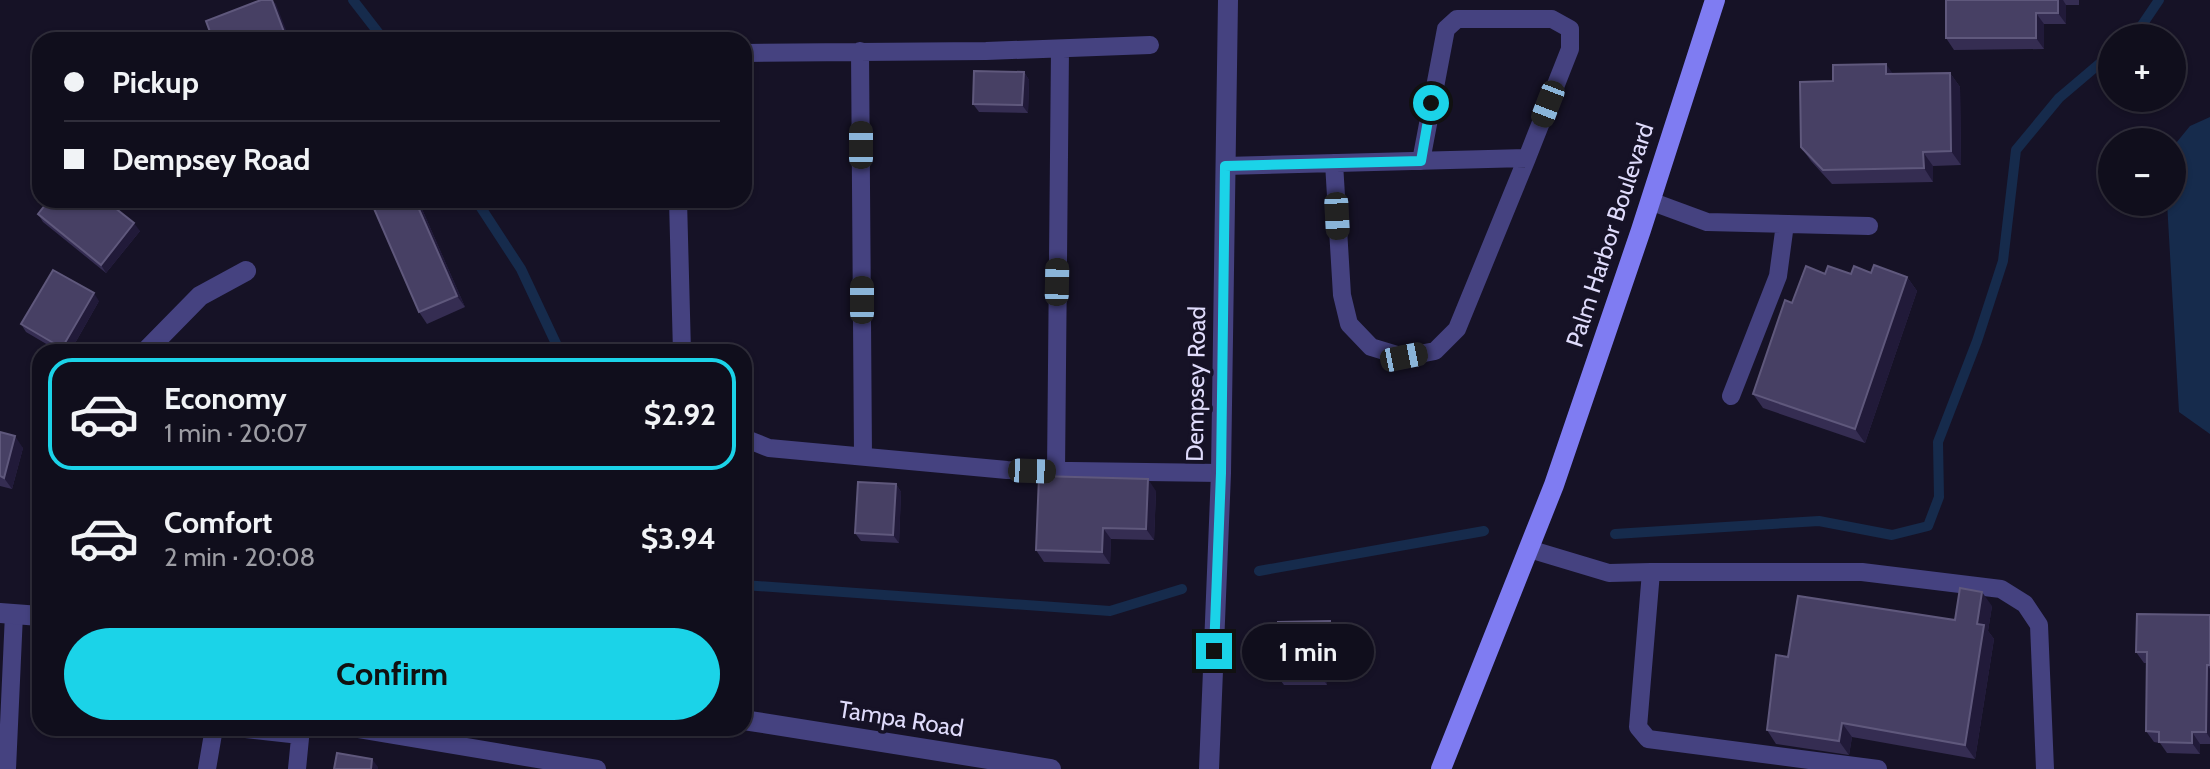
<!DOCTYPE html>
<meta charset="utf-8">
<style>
body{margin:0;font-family:Cabin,sans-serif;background:#1e1c29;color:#f1f3f6;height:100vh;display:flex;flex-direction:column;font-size:30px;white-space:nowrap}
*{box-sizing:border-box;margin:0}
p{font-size:26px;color:#9c9ca3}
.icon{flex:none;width:44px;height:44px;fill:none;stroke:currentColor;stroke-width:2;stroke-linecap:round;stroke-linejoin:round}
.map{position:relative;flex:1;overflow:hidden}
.side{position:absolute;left:32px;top:344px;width:720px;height:392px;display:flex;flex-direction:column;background:#100e1c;border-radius:24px;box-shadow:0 2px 6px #0004,0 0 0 2px #302e3b}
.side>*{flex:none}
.banner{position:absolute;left:32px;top:32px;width:720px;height:176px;border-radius:24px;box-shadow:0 2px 6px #0004,0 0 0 2px #302e3b;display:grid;align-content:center;height:176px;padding:0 32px;background:#100e1c}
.controls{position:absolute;left:2098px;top:24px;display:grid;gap:16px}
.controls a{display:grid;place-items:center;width:88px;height:88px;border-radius:50%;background:#100e1c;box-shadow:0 2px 6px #0004,0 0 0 2px #302e3b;font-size:40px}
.end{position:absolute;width:36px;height:36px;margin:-18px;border:10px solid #1bd3e8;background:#111;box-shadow:0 0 0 4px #111}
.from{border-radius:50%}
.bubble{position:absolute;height:56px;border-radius:28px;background:#100e1c;box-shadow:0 2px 6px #0004,0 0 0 2px #302e3b;font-size:26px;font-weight:700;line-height:56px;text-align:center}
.car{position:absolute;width:24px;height:48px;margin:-24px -12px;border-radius:10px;box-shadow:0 0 6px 2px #0007;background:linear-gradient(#222 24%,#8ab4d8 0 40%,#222 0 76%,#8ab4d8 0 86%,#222 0)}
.banner b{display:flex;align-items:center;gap:28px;height:76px;font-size:30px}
.banner b+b{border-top:2px solid #302e3b}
.banner i{width:20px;height:20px;background:#f1f3f6}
ul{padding:14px 0 0;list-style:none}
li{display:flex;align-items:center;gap:24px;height:112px;margin:0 16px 12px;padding:0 16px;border:4px solid transparent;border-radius:24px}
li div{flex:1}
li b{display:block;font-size:30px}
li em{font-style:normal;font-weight:700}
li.selected{border-color:#1bd3e8}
li>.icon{width:72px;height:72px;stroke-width:1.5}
.action{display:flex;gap:16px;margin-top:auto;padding:16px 32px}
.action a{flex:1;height:92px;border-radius:48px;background:#1bd3e8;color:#111;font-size:32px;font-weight:700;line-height:92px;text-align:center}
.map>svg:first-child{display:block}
.water{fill:#162b4c}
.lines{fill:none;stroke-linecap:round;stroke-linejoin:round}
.stream{stroke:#162b4c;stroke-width:10}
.service{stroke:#454280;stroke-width:18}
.minor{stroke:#454280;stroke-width:20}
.tertiary{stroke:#454280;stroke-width:20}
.secondary{stroke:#7f7cf2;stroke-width:20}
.wall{fill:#352d52}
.shaded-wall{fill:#211a39}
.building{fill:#474064;stroke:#5f587c;stroke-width:2}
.route{stroke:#1bd3e8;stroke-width:10}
.labels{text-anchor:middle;stroke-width:7;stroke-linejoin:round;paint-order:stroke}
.street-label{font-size:24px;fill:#dfdbfb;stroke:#161226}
</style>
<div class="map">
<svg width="2210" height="769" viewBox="0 0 2210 769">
<rect width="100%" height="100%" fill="#161226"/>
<path class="water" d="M2210,117V434L2179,412L2167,202H2172V148L2190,126Z"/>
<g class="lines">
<path class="stream" d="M353,0L384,40
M2130,38L2138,31L2159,0
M476,200L521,269L560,352
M1615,534L1819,521L1892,535L1928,526L1939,497L1938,442L1977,341L2003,261L2016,150L2059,98L2112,53
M1259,571L1484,531
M744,585L1110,611L1182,589"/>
<path class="service" d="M860,51L863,456
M744,53L986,51L1150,45
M1334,163L1342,295L1349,324L1371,347L1404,357L1435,351L1457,329L1527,158
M1225,166L1527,158L1570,49V29L1552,19H1457L1446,29L1421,161
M678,200L682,352
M1650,201L1707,222L1869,226
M1731,396L1778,276L1785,224
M744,438L769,448L1007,470L1221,473
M1056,472L1060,49
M1529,549L1609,573L1651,572L1638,727L1648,739L1878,769
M1651,572H1862L2001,589L2025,604L2039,625L2045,769
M237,728L300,735
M353,728L597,769
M7,769L14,614
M207,769L214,728
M297,769L301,728"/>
<path class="minor" d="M145,352L200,296L246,271
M1209,769L1221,473L1228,0"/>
<path class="tertiary" d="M0,613L40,616
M744,720L1051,769"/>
<path class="secondary" d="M1441,769L1554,485L1641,230L1715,0"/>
</g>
<path class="wall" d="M1946,0H2079V5H2066V24H2044V49L1954,50L1946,38Z
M1024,72L1029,80L1028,113L979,112L973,104Z
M1950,73L1960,87L1961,165L1933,166V182L1832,184L1811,161L1801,147L1833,81L1893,74Z
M418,200L465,307L427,324L419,312Z
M38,214L140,231L106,273L43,222Z
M1871,273L1907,277L1917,291L1865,443L1763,408L1753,394L1792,303L1825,274Z
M99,301L70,352H60L26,332L21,324Z
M0,432L23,448L12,489L0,486Z
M896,484L901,492L899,543L861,541L855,533Z
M1156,491L1154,540L1111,539L1110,564L1044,562L1036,550Z
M1992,606L1988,631L1994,639L1975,759L1852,737L1849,755L1776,744L1767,730L1955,620Z
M2210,615V744H2200V754L2167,753L2160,743L2154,742L2146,731L2147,663H2144L2136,652Z
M1335,629L1336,674L1327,675V685H1284L1278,677Z"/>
<path class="shaded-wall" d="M272,0L276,4L290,40H287Z
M2058,0H2063L2066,5V24L2058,13Z
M2036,13L2044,24V49L2036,38Z
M1886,64L1896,78L1886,74Z
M1024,72L1029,80L1028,113L1022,105Z
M1950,73L1960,87L1961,165L1951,151Z
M1923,152L1933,166V182L1924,168Z
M415,200H418L465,307L457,296Z
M134,223L140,231L106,273L101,265Z
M1907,277L1917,291L1865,443L1855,429Z
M94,293L99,301L70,352H64L62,348Z
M15,436L23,448L12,489L4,478Z
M1148,479L1156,491L1154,540L1146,529Z
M896,484L901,492L899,543L893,535Z
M1103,528L1111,539L1110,564L1102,552Z
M1982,592L1992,606L1988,631L1994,639L1975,759L1965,745L1977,624Z
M1330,621L1335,629L1336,674L1330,666Z
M2207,665L2210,669V738L2206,732Z
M1322,667L1327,675V685L1322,677Z
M1842,723L1852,737L1849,755L1839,741Z
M2192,732L2200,744V754L2192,743Z
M372,759L378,767V769H371Z"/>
<path class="building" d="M261,0H272L287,40H213L206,21Z
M1946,0H2058V13H2036V38H1946Z
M1886,64V74L1950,73L1951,151L1923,152L1924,168L1823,170L1801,147L1800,82L1833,81V65Z
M974,71L1024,72L1022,105L973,104Z
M49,200H105L134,223L101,265L38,214Z
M382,200H415L457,296L419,312L372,204Z
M1874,265L1907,277L1855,429L1753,394L1785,300L1792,303L1806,266L1825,274L1828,266L1851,274L1854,266L1871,273Z
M53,270L94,293L62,348L21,324Z
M0,432L15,436L4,478L0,476Z
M1039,476L1148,479L1146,529L1103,528L1102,552L1036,550Z
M858,482L896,484L893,535L855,533Z
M1960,588L1982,592L1977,624L1984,625L1965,745L1842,723L1839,741L1767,730L1776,655L1788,657L1798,596L1955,620Z
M2137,614L2210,615V665H2207L2206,732H2192V743L2159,742V732L2146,731L2147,652H2136Z
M1330,621V666L1322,667V677H1278V622Z
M337,753L372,759L371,769H334Z"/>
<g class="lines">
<path class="route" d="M1214,651L1221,473L1225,166L1421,161L1431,103"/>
</g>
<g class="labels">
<g class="street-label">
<text transform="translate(1610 235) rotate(-72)" y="8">Palm Harbor Boulevard</text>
<text transform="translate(1196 384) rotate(-89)" y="8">Dempsey Road</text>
<text transform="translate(901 719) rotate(9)" y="8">Tampa Road</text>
</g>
</g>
</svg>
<div class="controls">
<a>+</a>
<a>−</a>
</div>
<i class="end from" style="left:1431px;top:103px"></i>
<i class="end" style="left:1214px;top:651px"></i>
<div class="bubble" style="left:1242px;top:624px;width:132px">1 min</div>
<i class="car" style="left:1548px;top:104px;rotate:201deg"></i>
<i class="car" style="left:861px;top:145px;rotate:0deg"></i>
<i class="car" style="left:1337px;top:216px;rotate:177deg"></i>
<i class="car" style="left:1057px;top:282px;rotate:1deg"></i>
<i class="car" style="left:862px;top:300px;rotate:0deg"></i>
<i class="car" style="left:1404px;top:357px;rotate:79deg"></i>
<i class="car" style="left:1032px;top:471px;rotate:92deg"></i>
<div class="banner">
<b><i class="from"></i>Pickup</b>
<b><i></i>Dempsey Road</b>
</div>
<section class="side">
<ul>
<li class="selected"><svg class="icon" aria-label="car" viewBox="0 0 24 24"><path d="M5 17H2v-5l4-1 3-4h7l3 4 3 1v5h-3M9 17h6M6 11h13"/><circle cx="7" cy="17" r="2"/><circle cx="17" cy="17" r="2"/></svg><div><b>Economy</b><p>1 min · 20:07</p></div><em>$2.92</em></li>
<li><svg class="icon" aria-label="car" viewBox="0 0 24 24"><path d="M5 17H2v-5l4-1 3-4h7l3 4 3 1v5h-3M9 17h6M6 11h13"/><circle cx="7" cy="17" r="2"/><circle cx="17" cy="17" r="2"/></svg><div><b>Comfort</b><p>2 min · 20:08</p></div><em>$3.94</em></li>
</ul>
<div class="action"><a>Confirm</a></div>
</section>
</div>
